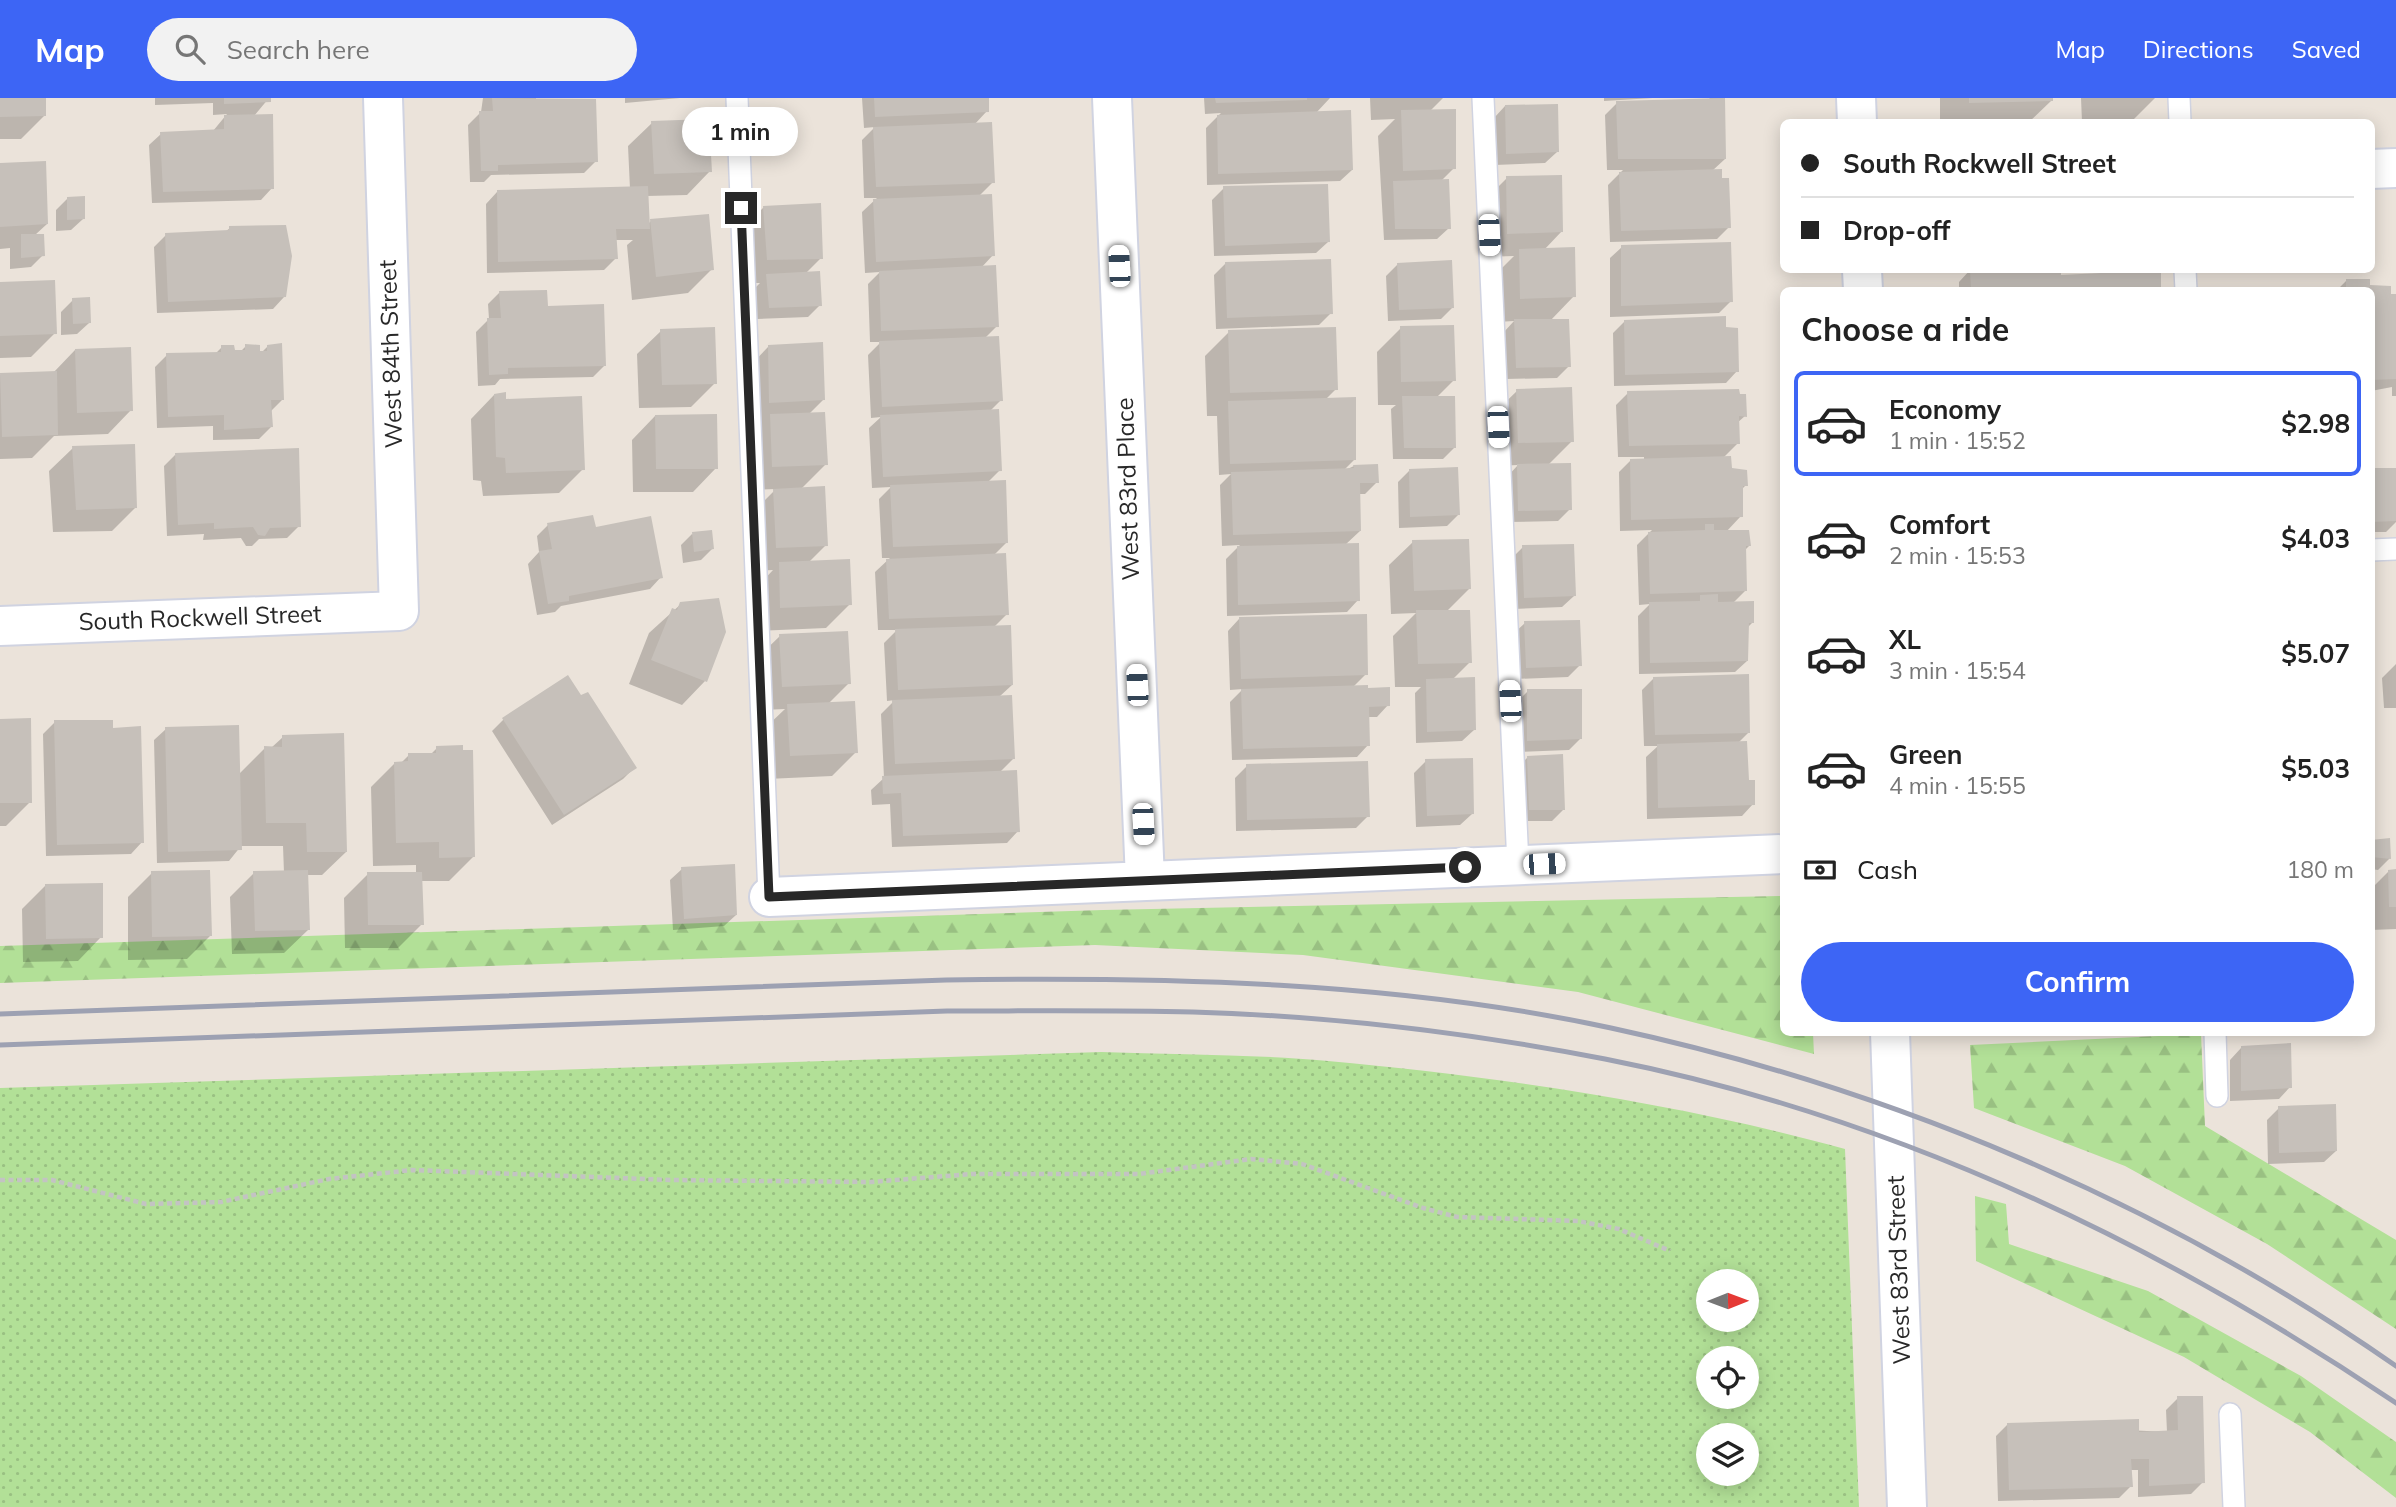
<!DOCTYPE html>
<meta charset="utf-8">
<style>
body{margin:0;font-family:Mulish,sans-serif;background:#f2f2f2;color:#222;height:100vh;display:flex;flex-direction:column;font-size:26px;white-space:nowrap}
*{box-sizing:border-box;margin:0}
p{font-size:23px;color:#767676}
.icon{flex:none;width:38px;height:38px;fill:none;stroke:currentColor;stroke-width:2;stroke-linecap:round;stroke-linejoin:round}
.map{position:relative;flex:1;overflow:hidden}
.drawer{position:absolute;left:1780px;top:189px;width:595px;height:749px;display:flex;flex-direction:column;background:#fff;border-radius:10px;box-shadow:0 4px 18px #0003}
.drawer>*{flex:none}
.banner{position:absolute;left:1780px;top:21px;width:595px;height:154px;border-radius:10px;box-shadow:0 4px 18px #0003;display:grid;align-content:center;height:154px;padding:0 21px;background:#fff}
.needle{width:46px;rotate:89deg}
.controls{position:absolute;left:1696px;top:1171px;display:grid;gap:14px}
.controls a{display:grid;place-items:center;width:63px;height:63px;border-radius:50%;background:#fff;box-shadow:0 4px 18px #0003;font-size:35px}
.end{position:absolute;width:32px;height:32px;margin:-16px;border:9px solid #282828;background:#fff;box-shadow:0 0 0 4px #fff}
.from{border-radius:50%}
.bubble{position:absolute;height:49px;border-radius:24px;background:#fff;box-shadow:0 4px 18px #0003;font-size:23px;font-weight:700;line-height:49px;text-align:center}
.car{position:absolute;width:21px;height:42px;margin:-21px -10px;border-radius:9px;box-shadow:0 0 5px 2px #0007;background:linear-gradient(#fff 24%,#345 0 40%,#fff 0 76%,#345 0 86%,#fff 0)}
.banner b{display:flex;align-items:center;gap:24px;height:66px;font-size:26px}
.banner b+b{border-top:2px solid #e0e0e0}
.banner i{width:18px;height:18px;background:#222}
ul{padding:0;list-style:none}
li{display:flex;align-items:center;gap:21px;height:105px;margin:0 14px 10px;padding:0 7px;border:4px solid transparent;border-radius:10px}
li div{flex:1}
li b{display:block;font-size:26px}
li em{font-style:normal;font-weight:700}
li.active{border-color:#3d65f5}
li>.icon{width:63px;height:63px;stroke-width:1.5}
h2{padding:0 21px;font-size:32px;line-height:84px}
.pay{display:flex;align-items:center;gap:18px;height:77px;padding:0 21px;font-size:26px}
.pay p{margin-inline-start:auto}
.primary-button{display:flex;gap:14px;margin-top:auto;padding:14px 21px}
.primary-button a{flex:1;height:80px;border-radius:42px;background:#3d65f5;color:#fff;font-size:28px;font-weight:700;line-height:80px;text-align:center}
header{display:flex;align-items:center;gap:42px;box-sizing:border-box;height:98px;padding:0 35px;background:#3d65f5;color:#fff}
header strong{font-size:33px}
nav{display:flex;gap:38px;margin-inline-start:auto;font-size:24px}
.search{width:490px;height:63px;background:#f2f2f2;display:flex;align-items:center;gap:18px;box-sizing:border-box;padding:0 24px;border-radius:38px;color:#767676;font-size:26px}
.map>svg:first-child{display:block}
.grass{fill:url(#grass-dots);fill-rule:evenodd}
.forest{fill:url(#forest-firs)}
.shadow{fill:#0003}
.building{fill:#c6c0ba}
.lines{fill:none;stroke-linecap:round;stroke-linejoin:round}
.lane-casing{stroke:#d0d3e1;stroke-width:24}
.street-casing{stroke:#d0d3e1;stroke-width:42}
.secondary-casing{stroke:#d0d3e1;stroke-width:42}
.path{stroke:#c3c3c3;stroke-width:4.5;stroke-dasharray:5 3.5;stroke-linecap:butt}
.lane{stroke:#fff;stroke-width:21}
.street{stroke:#fff;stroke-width:38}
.secondary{stroke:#fff;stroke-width:38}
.rail{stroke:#9da1b2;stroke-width:5}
.route{stroke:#282828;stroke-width:9}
.labels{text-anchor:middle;stroke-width:6;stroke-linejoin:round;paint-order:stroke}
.street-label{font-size:24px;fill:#282828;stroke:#fff}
</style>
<header>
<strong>Map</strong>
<div class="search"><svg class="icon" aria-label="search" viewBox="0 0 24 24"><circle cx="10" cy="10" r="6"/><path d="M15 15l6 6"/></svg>Search here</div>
<nav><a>Map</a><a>Directions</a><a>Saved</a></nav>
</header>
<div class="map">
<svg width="2396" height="1409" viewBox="0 0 2396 1409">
<defs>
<pattern id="grass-dots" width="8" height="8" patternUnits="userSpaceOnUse" patternTransform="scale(1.75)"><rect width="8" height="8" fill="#b2e097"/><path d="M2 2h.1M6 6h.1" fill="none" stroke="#99c082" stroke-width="1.8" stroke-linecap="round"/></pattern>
<pattern id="forest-firs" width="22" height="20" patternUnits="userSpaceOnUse" patternTransform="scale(1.75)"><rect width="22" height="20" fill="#b2e097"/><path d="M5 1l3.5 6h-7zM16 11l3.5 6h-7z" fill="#99c082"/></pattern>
</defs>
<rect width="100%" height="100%" fill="#ebe3da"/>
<path class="grass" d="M1101,954C1176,957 1253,956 1328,963C1496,978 1683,1006 1845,1051L1859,1409H0V990ZM1708,1183H1746V1222H1708ZM1708,1260H1746V1298H1708ZM1708,1337H1746V1376H1708Z"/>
<path class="forest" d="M1783,798V934L1813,935L1814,956L1578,894L1303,857L1095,847L0,885V848L1103,812Z
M2201,936L2205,1028L2396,1142V1231L2267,1146L2125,1068L1974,1010L1970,947Z
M1975,1098L2006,1106L2009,1146L2148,1193L2301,1278L2396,1344V1400L2310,1334L2184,1259L1976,1163Z"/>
<path class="shadow" d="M0,0H44L45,17L21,41H0Z
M155,0H269L254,18L272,90L261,102L152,105L149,47L161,36L213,33L227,16L213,17V5L155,7Z
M483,0H536V4L596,63L584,75L491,77L484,84H470L468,27L481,14Z
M625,0H680L625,5Z
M862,0H987V13L974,27L993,84L979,98L993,157L981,170L997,228L985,240L1001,302L990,313L1000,372L988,384L1007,444L993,458L1007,516L994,529L1012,587L999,599L1013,661L999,675L1018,733L1007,745L892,749L890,706L872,707L871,692L884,680L881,616L895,602L887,603L884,545L897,532H878L875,474L890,460H882L879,401L891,389L872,390L869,330L881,319L871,320L868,257L881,244H870L868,186L880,174L865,175L862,114L877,100H864L862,42L875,29L864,30Z
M1204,0H1330L1316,15L1352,72L1340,83L1207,87L1206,30L1221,15L1205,16Z
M1370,0H1443L1430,13L1454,70L1441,83L1449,130L1437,141L1384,142L1378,38L1395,21L1371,22Z
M1604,0H1653L1604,3Z
M1710,0H1723L1725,61L1712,73L1729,129L1717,141L1610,144L1608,87L1623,72H1607L1605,17L1617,5L1707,3Z
M1940,0H2051V3L2029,24H1940Z
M2081,0H2155L2132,23L2091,24H2082Z
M1505,8L1557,54L1545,65L1495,67L1494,20Z
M652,25L710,73L687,97L647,98L648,126L651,123L712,171L688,195L632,202L627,147L633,142H615L616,160L604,172L487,175L486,106L497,94L630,91L628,48Z
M0,66L47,126L35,137L43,157L31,169L10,171V150L0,151Z
M1507,80L1562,133L1544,152L1574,198L1550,223L1569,268L1557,280L1505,281L1503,235L1514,223L1497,224L1496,176L1514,158L1484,159L1483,104Z
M1224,90L1328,144L1316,155L1214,158L1212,102Z
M68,100L83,121L71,132L56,133V112Z
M764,109L821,160L805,176L820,207L808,219L757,221L755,190L760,185H744L740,133Z
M230,130L284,199L273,211L157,215L154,149L166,137L225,134Z
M1622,149L1731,203L1719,215L1610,219V160Z
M1226,165L1331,215L1319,227L1216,231L1214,177Z
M1398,166L1452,210L1441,221L1388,223L1386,178Z
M1970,172H2059V179L2118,177L2124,172H2159L2160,192H1959V184Z
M2346,183L2396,198V298H2392V289L2371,293V192H2337Z
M0,186L55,235L31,259L0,260Z
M500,194L546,210L605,267L593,279L500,281L495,287L478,288L476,234L489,221L488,206Z
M73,202L89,225L77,236L61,237V214Z
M1625,223L1724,231L1737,273L1726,285L1614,288L1613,235Z
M1401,230L1454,282L1437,299L1455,349L1443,361H1393L1391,311L1396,307H1378L1377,254Z
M661,233L715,285L691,309L639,310L637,256Z
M1229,234L1336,291L1325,302L1354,362L1343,373L1354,368L1377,384L1365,396H1358L1360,433L1345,447L1358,502L1347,514L1227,518L1226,461L1240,447L1222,448L1220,387L1231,376L1219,377L1217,318H1207L1205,258Z
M246,248L261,255L268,248L282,302L270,314L271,329L259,341L213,342V328L157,330L155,269L167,257L215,256L222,249L240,254Z
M768,249L823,302L809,316L826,366L800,392L826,447L808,465L850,506L826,530L757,533L756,490L773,472L753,473L750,417L776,391L749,392L745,273Z
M75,252L131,312L108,336L54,338L32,360L0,361V277L53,275Z
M1517,293L1572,343L1548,367L1570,411L1558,423L1507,424L1506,380L1518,367L1495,368L1493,316Z
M1628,295L1745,318L1737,325L1738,345L1723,360L1746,387L1741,392V418L1726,434L1750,447L1744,453L1745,493L1733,505L1753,524L1747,530V563L1735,574L1639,576L1638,518L1650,506L1639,507L1637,447L1652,432L1620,433L1619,374L1631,362H1644V359H1618L1616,307Z
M494,297L583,371L559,395L483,398L481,383L473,382L471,321Z
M655,318L716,370L693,394H633L632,342Z
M73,350L136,409L112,433L53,434L49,373Z
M175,357L299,428L287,440L259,441L252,448H246L241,440L203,442L204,436L167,438L164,368Z
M2371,372H2396V424L2386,434H2371Z
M1409,373L1458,417L1447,428L1399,430L1398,384Z
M548,427L594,431L661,479L650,491L561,508L555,514L537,517L528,466L539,454L537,438Z
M692,436L713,450L701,462L683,465L681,447Z
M1413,444L1469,491L1446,514L1470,564L1452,582L1474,632L1462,643L1416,645L1415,595L1421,589H1395L1393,538L1416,515L1391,516L1389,467Z
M1523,449L1574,498L1562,509L1513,511L1511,461Z
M681,506L705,583L682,607L629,586L649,535Z
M1239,521L1366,576L1353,589L1388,607L1377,619H1367L1368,647L1357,659L1232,662L1230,604L1243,591L1230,592L1228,533Z
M1525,525L1580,567L1568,579L1515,581L1513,536Z
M780,538L849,585L829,605L856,654L832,678L767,681L764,631L785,611L759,612L756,561Z
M2396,566V610H2384L2382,580Z
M1654,580L1749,634L1738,645L1753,706L1742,718L1647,721L1646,659L1658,648H1644L1642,592Z
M1528,593L1581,640L1569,652L1516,654V605Z
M504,621L634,670L623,681L552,727L492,633Z
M0,623L30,704L6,728H0Z
M55,624L142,744L131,756L46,758L43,636Z
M166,631L239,676L265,650H271L283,639L346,754L322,777H306L308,832L284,855L232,856L230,799L254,775H284L283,748H241L229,763L157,765L154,642Z
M437,650L473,759L449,783H420L422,826L398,850H345L344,800L368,776H416V767L373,768L371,689L395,665H401L409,657H430Z
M1528,659L1563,712L1552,723H1518L1516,671Z
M1426,663L1472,716L1460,727L1416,729L1414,675Z
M1247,668L1368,718L1356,730L1236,733L1235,680Z
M2371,743L2390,760L2378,772L2371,771Z
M682,771L736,817L724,828L673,832L670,782Z
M2389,773H2396V831L2371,832V791Z
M152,775L211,837L187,861L128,862V799Z
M46,787L101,839L78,863L23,864L22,811Z
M2241,950L2290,989L2279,1001L2230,1003V962Z
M2279,1010L2336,1053L2324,1064L2268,1066L2267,1022Z
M2178,1300L2203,1384L2191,1396L2138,1399V1372H2130L2131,1388L2119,1400L1998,1403L1996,1338L2008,1326L2167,1334L2166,1312Z"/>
<path class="building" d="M0,0H46V18L0,19Z
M224,0H271V4L224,6Z
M492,0L596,1L598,64L498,67V73H481L479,13H493Z
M874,0H989V14L875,19Z
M1215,0H1307V2L1216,5Z
M1725,0L1726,61H1618L1616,3Z
M1969,0H2053V3L1969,5Z
M1558,6L1559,54L1506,56L1505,7Z
M1456,11V71L1403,73L1401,12Z
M1351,12L1353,72L1218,76L1217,17Z
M273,16L274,91L163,94L160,34L224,31V17Z
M709,21L712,74L654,76L651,23Z
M992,24L995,85L876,89L873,29Z
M46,63L48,126L0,129V65Z
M1722,71V80H1729L1731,130L1621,133L1619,74Z
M1562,77L1563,134L1507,136L1506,78Z
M1449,81L1451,131H1395L1393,83Z
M1328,86L1330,144L1225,148L1223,88Z
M648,88L650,131H616L618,161L498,164L497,92Z
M992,96L995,158L876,164L873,101Z
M85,98V121L67,122V99Z
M821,105L823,161L767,162L763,108Z
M709,116L714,172L656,179L650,121Z
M286,127L292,158L286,199L168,204L165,135L229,132V128Z
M21,136H44L45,158L21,160Z
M1731,144L1733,204L1621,208V147Z
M1575,149L1576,199L1520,201L1519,151Z
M1331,161L1333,216L1227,220L1225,164Z
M1452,162L1454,210L1399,212L1397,165Z
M996,167L999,229L881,233L879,173Z
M1970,172H2061V177L2161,172V192H1971Z
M820,173L822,208L769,210L766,176Z
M2346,181H2370V187L2391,188V196H2396V281L2371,282V192H2346Z
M55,182L57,236L0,238V184Z
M2332,189V192H2304V190Z
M547,192L548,208L604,206L606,268L508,270V276L489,277L487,220H501L499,193Z
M90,199L91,225L73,226L72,200Z
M1726,218V229L1738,230L1739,274L1625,277L1624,222Z
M1514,221H1569L1571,269L1516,270Z
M1454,227L1456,283L1401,284L1400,228Z
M715,229L717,286L662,287L660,231Z
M1336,229L1338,292L1230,295L1228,232Z
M999,238L1003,303L882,309L879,243Z
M823,244L825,302L769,305L768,247Z
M282,245L284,302H271L273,329L224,332V317L168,319L166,255L221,254V247H234L235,252H245V246L260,247V253H267V247Z
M131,249L133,313L77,315L75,251Z
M57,273L58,337L2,339L0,275Z
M1572,289L1574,344L1518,345L1516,291Z
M1739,291L1740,296H1746L1747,319L1739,318L1740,346L1629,348L1627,293Z
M506,294V301L582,298L585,372L506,375L505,360L496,359L494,296Z
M1402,298H1455L1456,350H1404Z
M1356,299V362L1230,366L1228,303Z
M999,311L1002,373L883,379L880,317Z
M825,314L828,367L772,369L770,316Z
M717,316L718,371H656L655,317Z
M135,346L137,410L76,412L72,348Z
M299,350L301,429L270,430L265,438L258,437L253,429L214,431V425L178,427L175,355Z
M1731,358L1732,370L1747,372L1748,388H1743V419L1631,422L1630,361Z
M1571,365L1572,412L1518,413L1517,366Z
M1378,366L1379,385H1360L1361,433L1233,437L1231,374L1354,370L1353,367Z
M1458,369L1460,417L1410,419L1409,371Z
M2371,370H2396V423L2371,424Z
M1006,382L1008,445L893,449L890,387Z
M825,388L828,448L776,450L773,391Z
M593,417L596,429L651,418L663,480L569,498V503L548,506L539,453L552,451L547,425Z
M1705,426H1714V432H1749L1751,448H1746L1747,493L1650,496L1648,434L1705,432Z
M712,432L714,451L694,454L692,434Z
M1469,441L1471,491L1414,493L1412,442Z
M1359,445L1360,503L1238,507L1237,448Z
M1574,446L1576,498L1524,500L1522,447Z
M1006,455L1009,517L889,521L886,461Z
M850,461L852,507L780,510L779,464Z
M1718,496V504L1754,503V525H1749L1748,563L1650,565L1649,504L1700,503V497Z
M719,500L726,534L707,584L651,562L672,510L677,512L680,504Z
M1416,512H1470L1472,565L1418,566Z
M1367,516L1368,577L1241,581L1239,519Z
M1580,522L1582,568L1526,570L1524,523Z
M1011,527L1013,587L898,592L895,531Z
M848,533L851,586L782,589L779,536Z
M1749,576L1750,635L1655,637L1653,579Z
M568,577L581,597L588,594L637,670L564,717L502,620Z
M1475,579L1476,632L1427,634L1426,581Z
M1368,587V590L1390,589V608L1369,609L1370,648L1243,651L1241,591Z
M1527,591H1582V641L1527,643Z
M1012,597L1015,661L895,666L892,602Z
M855,603L858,655L790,658L787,606Z
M31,620L32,705H0V621Z
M54,622H113V630L141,628L144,745L57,747Z
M239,627L242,752L168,754L165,629Z
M344,635L347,754H307L306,725H266L264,648L282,649V637Z
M1747,643L1749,682H1755V707L1658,710L1657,646Z
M463,647V652H473L475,759L439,760V744L396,745L394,664L408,663V655H436V648Z
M1563,656L1565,712H1529L1527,658Z
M1473,660L1474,716L1427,718L1425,661Z
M1368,663L1370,719L1247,722L1246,666Z
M1017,672L1020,734L903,738L901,695L883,696L882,678Z
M2390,740L2391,761L2371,759V742Z
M735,766L737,817L684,821L681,769Z
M2396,771V809H2389L2388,772Z
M210,772L212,838L152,839L151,773Z
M308,772L310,832L255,833L253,773Z
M367,774H422L424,827H368Z
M103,785V840L46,841L45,786Z
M2291,945L2292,990L2241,993V948Z
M2336,1006L2337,1053L2279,1055L2278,1008Z
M2177,1298H2203L2205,1385L2149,1388V1361H2131L2133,1389L2009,1392L2007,1325L2139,1321V1334L2178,1332Z"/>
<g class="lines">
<defs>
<path id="lane" d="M737,0L769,799
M1483,0L1518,767
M2179,0L2180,24
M2185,172L2186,192
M2371,452L2396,451
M2215,934L2217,998
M2230,1316L2234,1409"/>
<path id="street" d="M1112,0L1145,782
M2371,71L2396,70
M0,528L399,513L383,0
M769,799L1783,756"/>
<path id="secondary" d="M1856,0L1857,24
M1862,172L1863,192
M1890,934L1907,1409"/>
</defs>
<use href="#lane" class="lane-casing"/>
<use href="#street" class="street-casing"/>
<use href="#secondary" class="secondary-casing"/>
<path class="path" d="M0,1082H52L146,1106L221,1104L329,1081L412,1072L670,1082L870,1084L972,1076H1139L1251,1061L1302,1066L1423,1110L1457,1119L1578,1123L1619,1131L1670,1153"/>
<use href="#lane" class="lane"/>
<use href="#street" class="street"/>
<use href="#secondary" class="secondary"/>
<path class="rail" d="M0,916L946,882C1167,879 1394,883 1611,930C1890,990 2162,1105 2396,1268
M0,947L947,913C1029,913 1111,912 1193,914C1330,918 1471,935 1605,961C1890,1017 2157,1144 2396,1305"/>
</g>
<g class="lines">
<path class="route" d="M741,110L769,799L1465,769"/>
</g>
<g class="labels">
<g class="street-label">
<text transform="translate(391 256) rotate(-92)" y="8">West 84th Street</text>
<text transform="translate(1128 391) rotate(-92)" y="8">West 83rd Place</text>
<text transform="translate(200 520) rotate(-2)" y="8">South Rockwell Street</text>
<text transform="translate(1899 1172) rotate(-92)" y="8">West 83rd Street</text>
</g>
</g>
</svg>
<div class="controls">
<a><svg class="needle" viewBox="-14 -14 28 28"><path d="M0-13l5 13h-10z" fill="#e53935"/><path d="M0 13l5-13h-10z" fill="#767676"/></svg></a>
<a><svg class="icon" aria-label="locate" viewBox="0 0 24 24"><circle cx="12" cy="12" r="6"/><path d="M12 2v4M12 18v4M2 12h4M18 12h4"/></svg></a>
<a><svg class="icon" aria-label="layers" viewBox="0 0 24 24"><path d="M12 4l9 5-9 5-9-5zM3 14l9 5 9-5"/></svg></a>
</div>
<i class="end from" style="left:1465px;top:769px"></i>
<i class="end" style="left:741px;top:110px"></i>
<div class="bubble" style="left:682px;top:9px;width:116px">1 min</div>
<i class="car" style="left:1489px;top:137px;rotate:177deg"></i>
<i class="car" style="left:1119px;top:168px;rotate:357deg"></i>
<i class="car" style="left:1498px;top:329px;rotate:177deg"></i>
<i class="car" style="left:1137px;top:587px;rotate:357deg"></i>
<i class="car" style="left:1510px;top:603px;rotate:357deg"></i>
<i class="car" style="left:1143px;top:726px;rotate:177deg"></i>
<i class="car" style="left:1544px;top:766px;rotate:88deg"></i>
<div class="banner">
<b><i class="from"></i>South Rockwell Street</b>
<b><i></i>Drop-off</b>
</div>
<section class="drawer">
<h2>Choose a ride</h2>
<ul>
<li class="active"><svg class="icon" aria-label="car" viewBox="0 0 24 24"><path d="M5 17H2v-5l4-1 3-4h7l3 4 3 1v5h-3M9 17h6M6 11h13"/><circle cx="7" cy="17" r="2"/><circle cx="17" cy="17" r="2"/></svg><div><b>Economy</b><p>1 min · 15:52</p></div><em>$2.98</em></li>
<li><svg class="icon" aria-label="car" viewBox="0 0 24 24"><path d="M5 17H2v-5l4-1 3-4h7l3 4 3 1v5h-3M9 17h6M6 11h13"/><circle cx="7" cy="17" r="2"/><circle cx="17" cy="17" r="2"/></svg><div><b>Comfort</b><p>2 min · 15:53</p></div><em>$4.03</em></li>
<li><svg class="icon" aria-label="car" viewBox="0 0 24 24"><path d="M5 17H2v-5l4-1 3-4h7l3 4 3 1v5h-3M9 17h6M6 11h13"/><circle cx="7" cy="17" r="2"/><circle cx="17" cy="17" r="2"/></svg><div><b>XL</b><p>3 min · 15:54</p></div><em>$5.07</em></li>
<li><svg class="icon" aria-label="car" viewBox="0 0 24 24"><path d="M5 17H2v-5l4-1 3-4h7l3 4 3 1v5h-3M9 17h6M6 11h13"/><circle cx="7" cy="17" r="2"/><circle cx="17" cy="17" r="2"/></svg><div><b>Green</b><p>4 min · 15:55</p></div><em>$5.03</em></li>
</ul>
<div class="pay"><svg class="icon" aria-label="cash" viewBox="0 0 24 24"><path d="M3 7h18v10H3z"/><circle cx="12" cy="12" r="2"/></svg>Cash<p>180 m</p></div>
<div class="primary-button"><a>Confirm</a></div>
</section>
</div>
